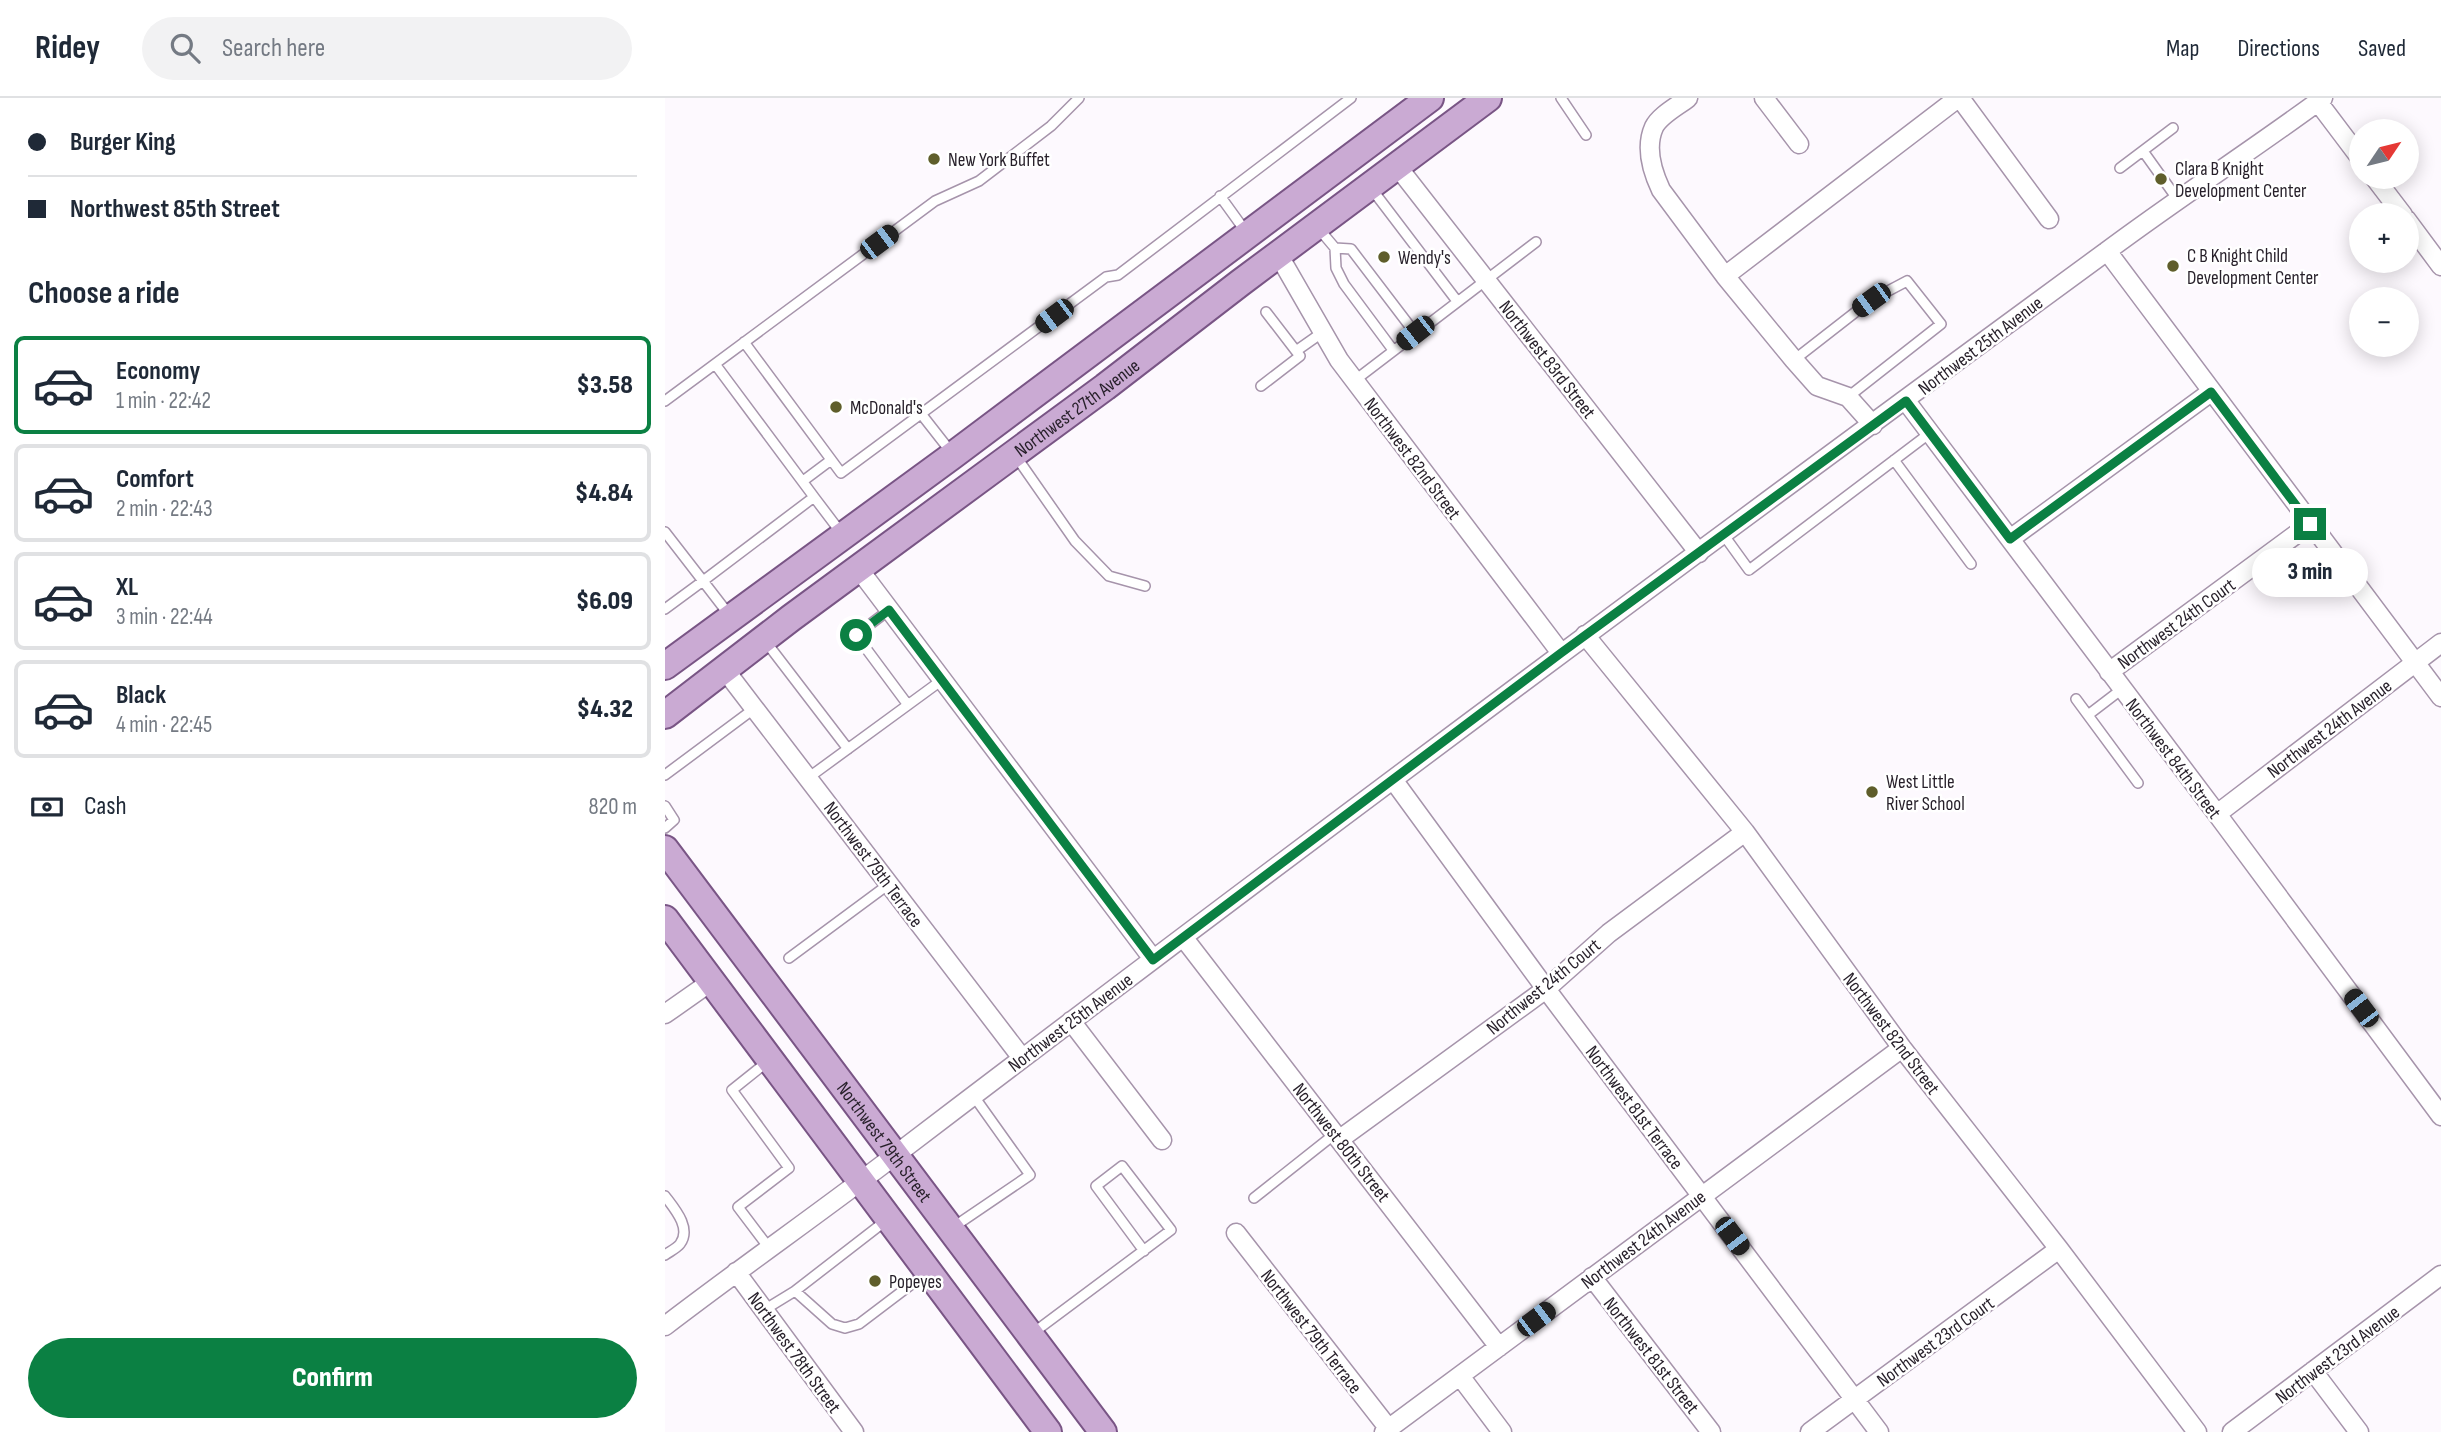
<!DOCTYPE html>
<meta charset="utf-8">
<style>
body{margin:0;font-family:"Sofia Sans Condensed",sans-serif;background:#f2f2f3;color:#1f2937;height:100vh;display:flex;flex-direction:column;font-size:26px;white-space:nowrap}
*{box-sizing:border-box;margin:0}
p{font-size:23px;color:#747a83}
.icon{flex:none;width:38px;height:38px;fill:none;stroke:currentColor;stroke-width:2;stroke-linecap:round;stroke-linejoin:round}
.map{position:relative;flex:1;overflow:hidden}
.details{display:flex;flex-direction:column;background:#fff;width:665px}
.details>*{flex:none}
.top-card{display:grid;align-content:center;height:154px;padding:0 28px;background:#fff}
.needle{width:46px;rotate:55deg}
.fabs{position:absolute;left:1684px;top:21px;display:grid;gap:14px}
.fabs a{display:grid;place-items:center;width:70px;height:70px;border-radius:50%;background:#fff;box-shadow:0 4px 18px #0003;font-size:35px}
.end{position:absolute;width:32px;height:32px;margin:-16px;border:9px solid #0b8043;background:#fff;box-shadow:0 0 0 4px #fff}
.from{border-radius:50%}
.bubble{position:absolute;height:49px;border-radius:24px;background:#fff;box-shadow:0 4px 18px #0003;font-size:23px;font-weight:800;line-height:49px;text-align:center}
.car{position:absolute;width:21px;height:42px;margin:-21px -10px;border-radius:9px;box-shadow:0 0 5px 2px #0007;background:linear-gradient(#222 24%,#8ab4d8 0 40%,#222 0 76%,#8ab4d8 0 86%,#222 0)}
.top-card b{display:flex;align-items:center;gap:24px;height:66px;font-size:26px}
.top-card b+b{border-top:2px solid #e0e1e3}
.top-card i{width:18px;height:18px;background:#1f2937}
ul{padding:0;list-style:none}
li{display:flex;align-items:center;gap:21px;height:98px;margin:0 14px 10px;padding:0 14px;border:4px solid #e0e1e3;border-radius:10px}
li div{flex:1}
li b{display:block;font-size:26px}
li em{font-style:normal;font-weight:800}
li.selected{border-color:#0b8043}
li>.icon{width:63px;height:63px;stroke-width:1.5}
h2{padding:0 28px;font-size:32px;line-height:84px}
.pay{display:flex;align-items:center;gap:18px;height:77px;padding:0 28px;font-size:26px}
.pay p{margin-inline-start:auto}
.action{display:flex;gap:14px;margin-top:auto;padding:14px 28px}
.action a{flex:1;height:80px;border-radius:42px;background:#0b8043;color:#fff;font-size:28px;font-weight:800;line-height:80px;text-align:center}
header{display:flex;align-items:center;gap:42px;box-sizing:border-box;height:98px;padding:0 35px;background:#fff;border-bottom:2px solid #e0e1e3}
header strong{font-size:33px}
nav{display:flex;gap:38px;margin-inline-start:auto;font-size:24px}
.search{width:490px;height:63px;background:#f2f2f3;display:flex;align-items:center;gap:18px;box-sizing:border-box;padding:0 24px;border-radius:38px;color:#747a83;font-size:26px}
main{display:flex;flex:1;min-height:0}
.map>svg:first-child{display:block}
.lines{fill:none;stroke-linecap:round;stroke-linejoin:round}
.lane-casing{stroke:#a694ab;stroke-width:12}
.street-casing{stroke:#a694ab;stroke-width:21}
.primary-casing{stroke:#795585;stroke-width:30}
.lane{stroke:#fff;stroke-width:9}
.street{stroke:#fff;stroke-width:18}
.primary{stroke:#caaad3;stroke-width:26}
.route{stroke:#0b8043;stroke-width:9}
.poi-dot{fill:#5f5e2b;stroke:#fff;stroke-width:2.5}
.labels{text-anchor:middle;stroke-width:5;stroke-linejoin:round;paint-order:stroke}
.poi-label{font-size:19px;fill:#261f29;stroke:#fff;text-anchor:start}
.street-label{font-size:19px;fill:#261f29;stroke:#fff}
</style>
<header>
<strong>Ridey</strong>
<div class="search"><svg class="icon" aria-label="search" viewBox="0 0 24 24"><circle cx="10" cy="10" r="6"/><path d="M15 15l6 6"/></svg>Search here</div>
<nav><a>Map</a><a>Directions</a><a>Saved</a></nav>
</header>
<main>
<section class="details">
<div class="top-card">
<b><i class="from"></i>Burger King</b>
<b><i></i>Northwest 85th Street</b>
</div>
<h2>Choose a ride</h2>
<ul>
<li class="selected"><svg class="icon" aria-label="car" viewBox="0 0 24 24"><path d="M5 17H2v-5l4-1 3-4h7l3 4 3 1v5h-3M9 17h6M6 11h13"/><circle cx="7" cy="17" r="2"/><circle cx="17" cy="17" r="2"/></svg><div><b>Economy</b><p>1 min · 22:42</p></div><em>$3.58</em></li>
<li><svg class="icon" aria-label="car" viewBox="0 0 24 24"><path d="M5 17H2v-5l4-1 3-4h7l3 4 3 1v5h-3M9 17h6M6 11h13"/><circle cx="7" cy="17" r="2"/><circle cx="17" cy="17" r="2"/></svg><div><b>Comfort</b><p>2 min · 22:43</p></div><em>$4.84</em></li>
<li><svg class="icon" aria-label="car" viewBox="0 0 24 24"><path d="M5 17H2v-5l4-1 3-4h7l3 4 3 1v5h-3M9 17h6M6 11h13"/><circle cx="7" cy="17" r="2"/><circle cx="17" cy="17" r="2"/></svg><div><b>XL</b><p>3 min · 22:44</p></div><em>$6.09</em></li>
<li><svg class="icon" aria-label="car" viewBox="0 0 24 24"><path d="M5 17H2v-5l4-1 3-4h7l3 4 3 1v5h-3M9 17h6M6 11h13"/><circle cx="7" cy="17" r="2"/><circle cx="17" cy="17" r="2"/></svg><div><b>Black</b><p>4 min · 22:45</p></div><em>$4.32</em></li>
</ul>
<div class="pay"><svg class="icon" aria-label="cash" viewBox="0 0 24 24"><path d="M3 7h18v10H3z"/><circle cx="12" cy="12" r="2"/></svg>Cash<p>820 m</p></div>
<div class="action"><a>Confirm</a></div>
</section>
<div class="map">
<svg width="1776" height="1334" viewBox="0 0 1776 1334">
<rect width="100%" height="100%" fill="#fdf9fe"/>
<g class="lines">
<defs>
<path id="lane" d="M896,0L921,37
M1478,53L1513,102
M1455,70L1508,30
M706,90L792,203
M555,98L581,134
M654,131L670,150L671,170L679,186L728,252
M670,150L686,151L750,235
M601,214L631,253
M79,244L176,375L441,179L453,177L686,0
M1129,262L1206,202L1242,183L1276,226L1183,299
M689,283L871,144
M596,288L635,258L631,253L658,234
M0,303L270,103L314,83L386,28L414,0
M257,317L286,354
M350,357L410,443L444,478L480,488
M1229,362L1306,466
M138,383L166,362
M149,399L177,436
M0,434L38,483L149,399L50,266
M1058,436L1084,472L1265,335
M0,511L38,483L65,518
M224,512L191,537L243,607
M101,544L183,651
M1411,601L1473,685
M1423,617L1457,591
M0,677L90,610
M143,680L277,582
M0,708L9,722L0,730
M124,860L224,786
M102,964L67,992L124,1070L73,1109L104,1150
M0,1098C9,1110 27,1130 15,1146C12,1150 4,1154 0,1157
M589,1100L671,1035
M287,1130L365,1077L308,997
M130,1193L223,1121
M99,1212L130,1193L167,1226L180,1230L194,1226L260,1176
M368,1235L506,1132L457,1068L431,1088L479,1153"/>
<path id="street" d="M1023,0C1013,8 995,17 989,29C980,49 987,73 996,92L1060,178L1129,262L1152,288L1183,299L1208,327
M1099,0L1134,46
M1295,0L1384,121
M1653,4L1696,61
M732,68L1034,455
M1709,79L1738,117
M1741,121L1776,168
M1442,153L1776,599
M613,156L674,262L896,555
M1060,178L1293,0
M1241,303L1552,716L1776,1018
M1345,441L1546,294
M193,470L488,861
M920,537L1080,734L1237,950L1394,1151L1532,1334
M60,572L357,960
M1444,574L1645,426
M729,683L881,891L1214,1334
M1552,716L1776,545
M518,839L834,1249
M0,916L47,883
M406,923L497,1042
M675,1041L881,891L944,835L1080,734
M571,1135L724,1331
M71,1174L189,1334
M927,1179L1046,1334
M0,1228C77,1169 156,1114 233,1055C632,751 1034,452 1438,156C1510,102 1586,53 1658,0
M1648,1273L1694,1334
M795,1278L837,1334
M719,1334L1237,950
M1145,1334L1394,1151
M1567,1334L1776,1177"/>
<g id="primary">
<path d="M0,568L287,358L765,0"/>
<path id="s1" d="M0,617L126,520L440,289L575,185L823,0"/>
<path id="s2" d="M0,751L438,1334"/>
<path d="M0,821L383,1334"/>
</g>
</defs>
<use href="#lane" class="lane-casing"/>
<use href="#street" class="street-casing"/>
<use href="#primary" class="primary-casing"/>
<use href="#lane" class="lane"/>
<use href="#street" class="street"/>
<use href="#primary" class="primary"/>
</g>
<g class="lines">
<path class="route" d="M191,537L224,512L488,862L896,555L1241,303L1345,441L1546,294L1645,426"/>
</g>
<g class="poi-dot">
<circle cx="269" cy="61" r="7"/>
<circle cx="1496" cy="81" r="7"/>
<circle cx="719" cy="159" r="7"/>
<circle cx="1508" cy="168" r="7"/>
<circle cx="171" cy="309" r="7"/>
<circle cx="1207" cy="694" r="7"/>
<circle cx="210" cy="1183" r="7"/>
</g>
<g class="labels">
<g class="poi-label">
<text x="283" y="68">New York Buffet</text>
<text x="1510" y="77">Clara B Knight<tspan x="1510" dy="22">Development Center</tspan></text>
<text x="1522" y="164">C B Knight Child<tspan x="1522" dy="22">Development Center</tspan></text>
<text x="733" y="166">Wendy's</text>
<text x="185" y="316">McDonald's</text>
<text x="1221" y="690">West Little<tspan x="1221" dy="22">River School</tspan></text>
<text x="224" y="1190">Popeyes</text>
</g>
<g class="street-label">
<text transform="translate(1315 247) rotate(-37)" y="7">Northwest 25th Avenue</text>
<text transform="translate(883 261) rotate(52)" y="7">Northwest 83rd Street</text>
<text dy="7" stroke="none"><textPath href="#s1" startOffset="514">Northwest 27th Avenue</textPath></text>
<text transform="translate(748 360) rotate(53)" y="7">Northwest 82nd Street</text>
<text transform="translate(1511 525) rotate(-36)" y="7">Northwest 24th Court</text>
<text transform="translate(1664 630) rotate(-37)" y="7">Northwest 24th Avenue</text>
<text transform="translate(1509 660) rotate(53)" y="7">Northwest 84th Street</text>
<text transform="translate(209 766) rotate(53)" y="7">Northwest 79th Terrace</text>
<text transform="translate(878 888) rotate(-39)" y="7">Northwest 24th Court</text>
<text transform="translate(405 924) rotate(-37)" y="7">Northwest 25th Avenue</text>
<text transform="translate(1227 935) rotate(53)" y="7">Northwest 82nd Street</text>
<text transform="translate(970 1009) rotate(53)" y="7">Northwest 81st Terrace</text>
<text dy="7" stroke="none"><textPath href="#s2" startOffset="366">Northwest 79th Street</textPath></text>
<text transform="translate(677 1044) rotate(52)" y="7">Northwest 80th Street</text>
<text transform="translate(978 1141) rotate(-37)" y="7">Northwest 24th Avenue</text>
<text transform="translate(647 1233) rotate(52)" y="7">Northwest 79th Terrace</text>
<text transform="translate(1270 1243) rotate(-36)" y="7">Northwest 23rd Court</text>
<text transform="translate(130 1254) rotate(54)" y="7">Northwest 78th Street</text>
<text transform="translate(1672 1256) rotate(-37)" y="7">Northwest 23rd Avenue</text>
<text transform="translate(987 1257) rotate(52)" y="7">Northwest 81st Street</text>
</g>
</g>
</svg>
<div class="fabs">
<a><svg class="needle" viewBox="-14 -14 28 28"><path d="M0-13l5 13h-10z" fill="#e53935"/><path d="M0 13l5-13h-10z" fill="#747a83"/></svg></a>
<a>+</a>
<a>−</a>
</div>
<i class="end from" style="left:191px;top:537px"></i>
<i class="end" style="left:1645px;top:426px"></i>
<div class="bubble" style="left:1587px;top:450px;width:116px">3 min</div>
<i class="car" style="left:214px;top:144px;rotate:53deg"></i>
<i class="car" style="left:1206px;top:202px;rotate:234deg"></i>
<i class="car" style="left:389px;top:218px;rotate:233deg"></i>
<i class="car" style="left:750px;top:235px;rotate:232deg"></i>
<i class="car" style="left:1696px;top:910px;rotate:323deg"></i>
<i class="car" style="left:1067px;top:1138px;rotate:143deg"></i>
<i class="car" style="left:871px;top:1221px;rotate:53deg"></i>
</div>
</main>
